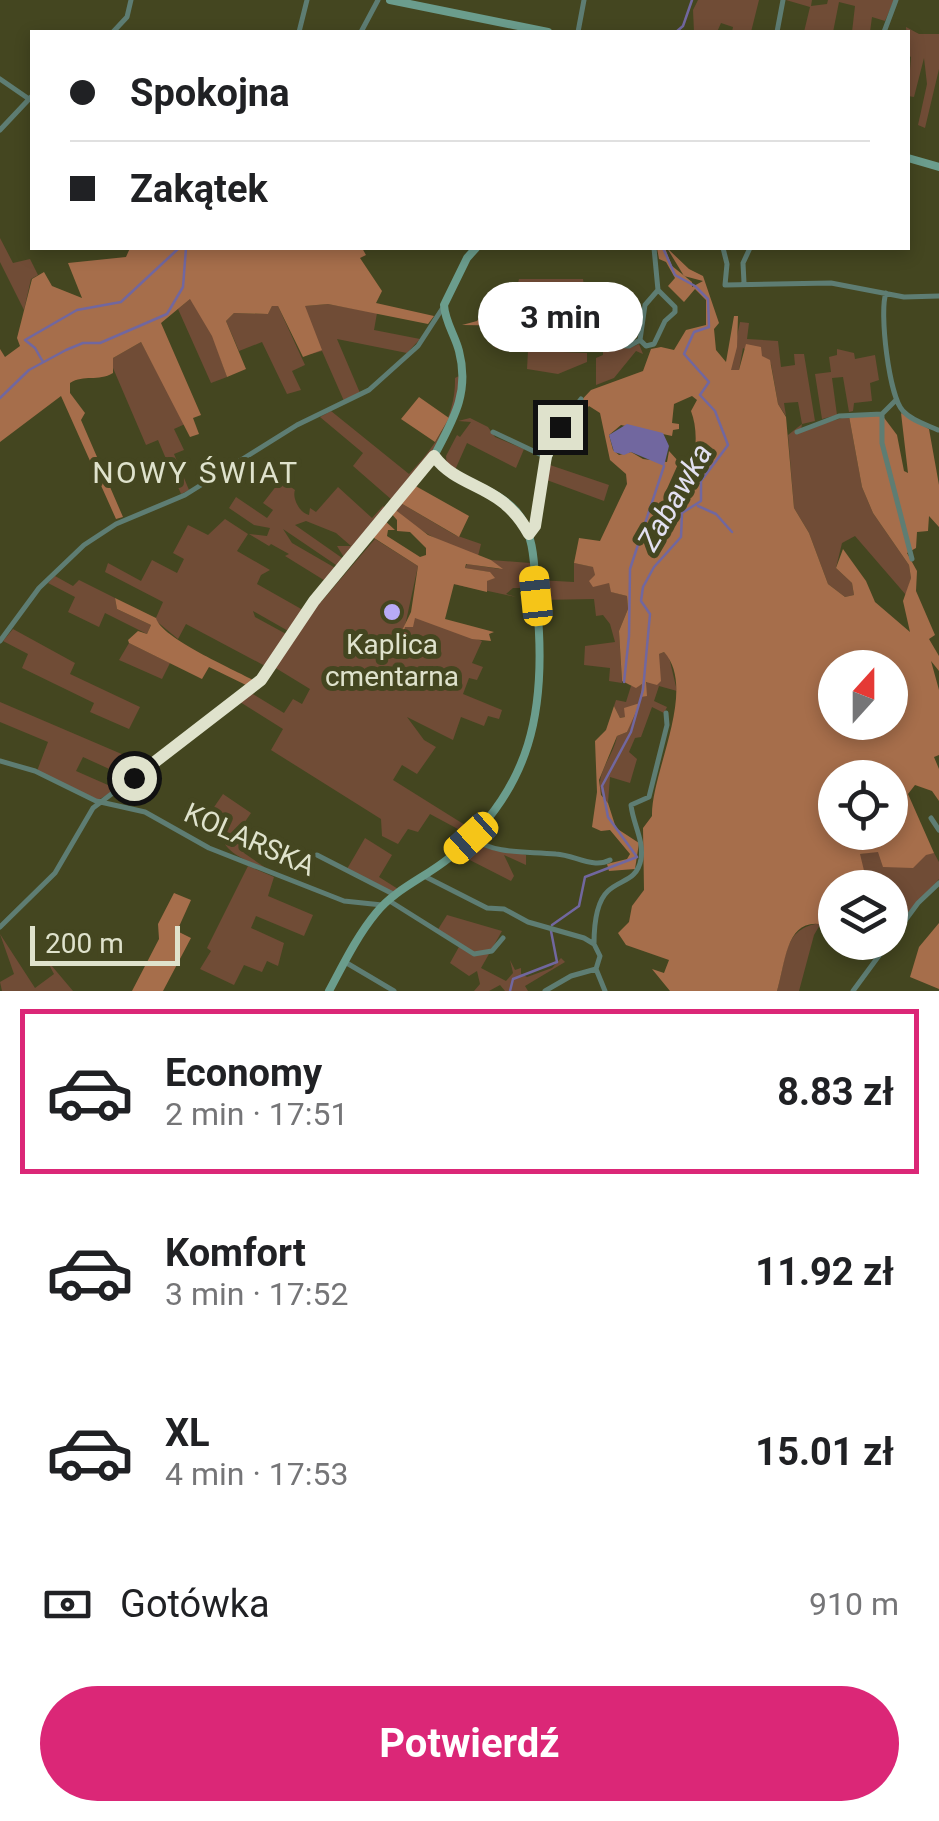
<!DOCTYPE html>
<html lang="pl">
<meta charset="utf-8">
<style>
body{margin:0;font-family:Roboto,sans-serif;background:#f6f6f6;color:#202124;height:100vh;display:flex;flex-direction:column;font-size:38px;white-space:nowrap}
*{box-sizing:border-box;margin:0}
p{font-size:32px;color:#757577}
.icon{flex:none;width:55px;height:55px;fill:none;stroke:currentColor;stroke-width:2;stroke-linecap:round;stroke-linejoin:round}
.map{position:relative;height:991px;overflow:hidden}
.panel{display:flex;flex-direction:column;background:#fff;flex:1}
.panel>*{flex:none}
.top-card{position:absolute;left:30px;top:30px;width:880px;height:220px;border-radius:0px;box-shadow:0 5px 15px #0003;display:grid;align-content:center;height:220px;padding:0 40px;background:#fff}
.needle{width:65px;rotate:21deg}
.tools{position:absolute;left:818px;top:650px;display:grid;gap:20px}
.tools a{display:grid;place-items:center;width:90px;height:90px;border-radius:50%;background:#fff;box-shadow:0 5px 15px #0003;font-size:50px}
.scale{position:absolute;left:30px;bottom:25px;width:150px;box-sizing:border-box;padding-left:10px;border:5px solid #dfe2cc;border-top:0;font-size:28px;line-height:35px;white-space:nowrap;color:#dfe2cc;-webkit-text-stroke:8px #444620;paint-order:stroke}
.end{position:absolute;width:45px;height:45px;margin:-22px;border:12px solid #dfe2cc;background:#111;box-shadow:0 0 0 5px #111}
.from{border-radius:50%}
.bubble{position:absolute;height:70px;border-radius:35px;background:#fff;box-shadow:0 5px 15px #0003;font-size:32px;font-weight:700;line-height:70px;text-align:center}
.car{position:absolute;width:30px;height:60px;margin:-30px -15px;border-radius:12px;box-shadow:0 0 8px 2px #0007;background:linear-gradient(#f5c518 24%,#345 0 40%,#f5c518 0 76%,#345 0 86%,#f5c518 0)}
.top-card b{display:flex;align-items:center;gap:35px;height:95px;font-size:38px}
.top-card b+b{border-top:2px solid #e0e0e0}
.top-card i{width:25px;height:25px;background:#202124}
ul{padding:18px 0 0;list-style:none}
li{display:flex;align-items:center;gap:30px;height:165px;margin:0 20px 15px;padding:0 20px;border:5px solid transparent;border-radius:0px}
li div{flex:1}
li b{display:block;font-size:38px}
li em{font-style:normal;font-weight:700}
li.selected{border-color:#db2777}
li>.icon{width:90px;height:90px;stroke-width:1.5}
.pay{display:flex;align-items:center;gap:25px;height:110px;padding:0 40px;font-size:38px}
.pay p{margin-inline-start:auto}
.button{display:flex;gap:20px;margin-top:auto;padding:20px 40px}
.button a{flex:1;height:115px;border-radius:60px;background:#db2777;color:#fff;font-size:40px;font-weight:700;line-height:115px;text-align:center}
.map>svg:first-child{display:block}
.green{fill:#704c36}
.forest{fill:#a66e4b;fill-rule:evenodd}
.water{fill:#71679f}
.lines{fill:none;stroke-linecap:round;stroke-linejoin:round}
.stream{stroke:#71679f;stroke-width:2.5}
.street{stroke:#5e7d73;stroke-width:5}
.secondary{stroke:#6b9d8d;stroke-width:8}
.route{stroke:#dfe2cc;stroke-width:12}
.poi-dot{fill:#b8abf7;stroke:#444620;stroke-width:4}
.labels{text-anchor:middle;stroke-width:10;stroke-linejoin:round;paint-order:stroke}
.poi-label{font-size:28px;fill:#dfe2cc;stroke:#444620}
.street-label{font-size:28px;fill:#dfe2cc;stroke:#444620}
.neighbourhood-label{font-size:30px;letter-spacing:2.5px;fill:#dfe2cc;stroke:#444620}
.water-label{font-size:30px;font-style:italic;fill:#e2e0f1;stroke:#444620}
</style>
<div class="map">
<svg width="939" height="991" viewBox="0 0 939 991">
<rect width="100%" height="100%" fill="#444620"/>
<path class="green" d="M698,0H759L751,32H732L733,27L721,23L717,32H694L693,10Z
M812,0L811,6L827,4L828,0H894L885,21L872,17L870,32H852L855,6L839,2L833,32H804L810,7L786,0Z
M906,27L919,34H939V69L925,128L918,125L927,84L924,58L914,97L908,96L911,57L908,55Z
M0,238L13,263L30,259L38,275L31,279L24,310L0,262Z
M519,279H583L585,293L638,299V313L584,308V293H571L570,308L512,307V283H518Z
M191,298L213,336L227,377L211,383L178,309Z
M328,304L377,313L374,330L420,339L407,353L337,339L360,393L344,401L322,351L311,354L304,306Z
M272,306H278L305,365L292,371L301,390L287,394L262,342L239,351L226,321L234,313L268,314Z
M740,322L749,323L747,339L778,341L781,367L795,365L794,354H804L815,421L802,424L801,430L849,416L862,487L873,513L909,565L911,578L906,595L855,536L842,543L836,568L852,583L854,595L845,597L828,584L809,533L794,508L788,435L802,424L798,402L784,403L786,416L778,404L771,364L743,348L739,370L735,373L730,370Z
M559,327L560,352L587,353V362L558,374L527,369L528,351L495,348L493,328Z
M141,342L185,424L174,429L184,450L174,454L189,490L181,494L158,440L146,445L113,368V358Z
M639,344L643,354L636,351L614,378L596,385V358L603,355V347L630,348Z
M837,349L854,353L855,359L875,355L879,380L870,383L872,401L854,403L853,411L849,412L843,377L832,378L837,415L822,419L815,374L831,372L829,357L837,355Z
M459,376C458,428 425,462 392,500L353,466L363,453L320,417L331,411L409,474C435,447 456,417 455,378Z
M470,418L488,427L495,437L524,449L516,468L467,443L455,470L447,466L446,456L457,435L460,437L471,422L458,421Z
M547,464L609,485L604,501L544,479Z
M281,480L295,490C292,497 299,513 309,515L310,508L316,512L338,487L372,518L383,506L386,509L345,559L337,546H351L336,533L306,521L295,525L345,560L339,567L283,529L292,543L337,569L327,582L285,556L289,554L271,544L269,546L249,534L267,536L270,528L254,525L229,508L236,497L267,518L273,510L263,503Z
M399,502L455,535L481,544L478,556C447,545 417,532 393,508Z
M225,519L248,534L237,551L270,570L261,575L257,584L303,610L290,632L253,611L255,617L288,635L267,667L186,624L178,639L155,620L163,602L105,572L108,563L141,581L152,560L177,573L184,559L173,553L188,525L208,535Z
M375,539L418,566L405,626L415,618H421L482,641L472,663L483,667L477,680L469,678L463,694L502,710L499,719L488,716L484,726L461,717L453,740L407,717L424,740L436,747L417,774L402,765L393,780L473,830L469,835L430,814L418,832L408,829L398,844L382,836L381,819L271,750L283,729L240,702L251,693L284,713L293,699L302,704L310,689L274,667L317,601L321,602Z
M491,560L530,563L533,599L527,598L522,588H513L506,594L516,597L437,580L444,576L453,584L486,591V581L494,578L489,572L465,568L467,564L500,569Z
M574,563L594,567L595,575L609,583L612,592L627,596L628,609L619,631L622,683L609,681L610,668L584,665L585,646L615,642L610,624L603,615L596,616L594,599L539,600L538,580L574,582Z
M55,576L73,586L79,580L115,598L117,609L151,625L147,634L105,613L99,627L68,612L75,597L48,583Z
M13,629L75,663L70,674L140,707L129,729L90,712L94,703L22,668L28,654L3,641Z
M129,643L170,663L162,679L119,660Z
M664,652L669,657L677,691L659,686L654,701L667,707L664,713L652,707L641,737L635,738L629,752L637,759L630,783L610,777L608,803C587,781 613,760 617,736L627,732L630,723L625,717L620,718L614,706L616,700L626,702L631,686L643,684V690L659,654Z
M0,702L145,764L129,778L83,757L76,771L117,789L98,800L37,771L48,742L0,722Z
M223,794L251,813L238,832L251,841L244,853L267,869C243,859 216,851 220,820L210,813Z
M365,838L392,855L379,877L398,889L393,892L347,869Z
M473,841L526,855V865L504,855L514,876L511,881L458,854Z
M879,851L934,853L939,862V879L890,937V888L868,887L859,854Z
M248,866L274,877L268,896L313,915L304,936L256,916L251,928L284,943L278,966L267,961L262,972L244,965L234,985L200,969L211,951L207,948Z
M447,915L502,931L481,968L506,981L513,973L510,960L515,970L521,968V974L527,977L552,968L561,958L565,962L525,986L528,991H505L500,985L489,991H474L480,984L477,971L469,976L450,963L460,945L437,931Z
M821,923L814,935L799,991H777C787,958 782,928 821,923Z
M0,934L35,988L54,974L46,959L73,991H2L0,982L14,974Z"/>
<path class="forest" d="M130,248H362L366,255L360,258L382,291L376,303L434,316L428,324L328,304L305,306L322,350L303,357L278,306H272L268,314L234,313L226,321L246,369L227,377L212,336L190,299L161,323L201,415L193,418L199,434L190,437L141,342L113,358V373C98,382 84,374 70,383V393L85,413L81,420L123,517L116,519L61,396L0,442V349L5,357L20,346L17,338L32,279L44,272L52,286L82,298L68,263L126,257Z
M657,248H665L672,266L692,282V287L703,281L684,276L667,248L689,269L703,276L719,323L714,329L716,350L726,362L734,316H738L737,347L731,370H739L746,344L761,347L762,356L770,360L778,404L786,417L794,508L809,533L828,584L845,597L854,595L852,583L836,568L843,549L866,581L875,602L910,632L903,601L911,578L909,565L873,513L862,487L849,416L882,415L897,435L904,471L908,473L901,413L929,429L939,485V527L929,516L928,531L917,532L916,548L907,553L917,571L916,591L935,635L929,639L939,656V671L931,661L939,690V755L934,757L939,769V801L932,791L915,785L908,794L934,853L926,855L913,868L883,867L878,852L860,854L868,887L835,888V928C786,909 787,957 777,991H670L652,969L664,973L669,960L626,945L618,933L629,922L632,906L644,890L643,828L652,816C651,772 698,689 664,652L659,654L661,681L657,685L646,682L647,696L641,697L642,684L636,688L622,681L619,631L628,609L627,596L611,592L609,583L593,587L589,581L595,575L593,567L574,563L579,538L600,541L627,484L626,474L610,460L600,413L589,406L583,412L575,407L591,390L643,371L651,349L661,347L674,350L686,330L706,325V300L695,289L684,302L668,286L675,278L666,262L659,259ZM692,396L697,400L691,411C701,437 696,481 666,491L679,462L669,451L667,462L643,459L631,452L619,455L613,450L609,435L621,425L672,436L673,430L679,429V424L672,423L674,404ZM835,668H890V722H835ZM835,778H890V832H835Z
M487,306L611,308V321L637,323V328L462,325L477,321Z
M419,397L449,418L435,442L401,419Z
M412,484L469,516L459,537L399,502Z
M393,508L428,535L491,560L503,569L466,564L465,568L490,572L495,578L487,581V592L454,584L445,619L494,632L489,634L491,641L472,639L415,618L413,627H405L400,647L395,645L411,612L418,566L371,536L384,520L395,530H388L387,536L420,557L426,555V548L410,532L397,531V520L390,512Z
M115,598L156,618C161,638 233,669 255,681L248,686L209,667L202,679L129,643L128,640L138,631L147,634L151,625L117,609Z
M640,703L627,732L617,736L599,780L601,795L608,803L616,828L639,843L635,869L609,871L607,864L627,859L630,854L610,830L601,831L592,827L597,792L595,741L606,730L614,706L620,718L625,717L624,708Z
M174,893L191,900L177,931L191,938L163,991H132L159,939L158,924Z
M939,923V989L910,977L919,947Z"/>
<path class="water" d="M627,424L663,433L669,446L664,466L631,452L624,455L614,452L609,435Z"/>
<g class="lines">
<path class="stream" d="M676,32L683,26L692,0
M43,362L35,348L25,340L77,310L121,302L179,248
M0,398L29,370L66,350L83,343H100L167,314L183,287L186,248
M698,506L716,514L732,532
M624,682L629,636L630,569L664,466
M552,925L579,906L585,877L637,857L608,817L602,786L631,732L643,690L650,614L641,601L643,587L654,567L681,537L682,513L701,501V481L728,445L715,411L700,395L709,382L684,354L694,332L709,327L708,299L695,286L675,275L663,248
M510,991L513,979L557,962L551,931"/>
<path class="street" d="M113,32L127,17L131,0
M299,32L307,0
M361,32L378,0
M578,32L584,0
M777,32L783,0
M884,32L896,0
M0,79L29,99
M0,130L32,96
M723,248L727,264L725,285L831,283L904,297L939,296
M744,283L743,263L750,248
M886,293C879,311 889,397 903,411C912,421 927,425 938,430
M640,340L646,346L654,344L665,321L675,312V307L658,290
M603,345L629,346L640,340L645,305L658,290L654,248
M896,400L882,414V443L912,559
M493,432L546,457
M797,432L839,416L882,414
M529,534L535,526C543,477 549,438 581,399
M0,641L39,588L84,545L116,524L185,495L297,425L369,390L418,346L444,306
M0,761L35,771L96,801L145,812L209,848L344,901L382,905
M931,818L939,830
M471,838C497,855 526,851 556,854C575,855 593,869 610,860
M317,855L395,895
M424,876L487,908L504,909L528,922L584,938L594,944L600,956L596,969L605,991
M388,900L474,954L492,951L503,938
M0,927L55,873L93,808L261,681L314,601L434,456
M890,941L918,903L939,883
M594,944C594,928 596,902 608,891C621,879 637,881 641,859C644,840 633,824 631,805L649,797L667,725L666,713
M345,962L394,991
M545,991L571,976L596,969
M853,991L889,942"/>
<path class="secondary" d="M390,0L548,32
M908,158L939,167
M329,991C343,965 357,936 376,913C395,889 426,877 449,858C532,789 547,709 537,605C534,575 537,535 516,511C494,486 454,482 434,456C453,420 470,393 459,351C455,335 445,322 444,305L467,258L476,248"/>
</g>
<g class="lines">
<path class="route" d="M134,778L261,680L314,601L434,456C460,491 501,482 529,534L535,526L546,456L560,427"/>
</g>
<circle class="poi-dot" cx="392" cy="612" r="10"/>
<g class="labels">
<g class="poi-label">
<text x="392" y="654">Kaplica<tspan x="392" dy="32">cmentarna</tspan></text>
</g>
<g class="street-label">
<text transform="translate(250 839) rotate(24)" y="10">KOLARSKA</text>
</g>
<g class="neighbourhood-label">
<text x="196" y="483">NOWY ŚWIAT</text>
</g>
<g class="water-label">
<text transform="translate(675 497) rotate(-60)" y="10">Zabawka</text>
</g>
</g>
</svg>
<div class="tools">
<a><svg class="needle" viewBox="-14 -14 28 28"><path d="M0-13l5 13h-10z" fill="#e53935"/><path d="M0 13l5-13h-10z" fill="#757577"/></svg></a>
<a><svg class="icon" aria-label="locate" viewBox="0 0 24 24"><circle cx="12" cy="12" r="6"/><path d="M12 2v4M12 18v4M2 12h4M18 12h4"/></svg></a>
<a><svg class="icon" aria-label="layers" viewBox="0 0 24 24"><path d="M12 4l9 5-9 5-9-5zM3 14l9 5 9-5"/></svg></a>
</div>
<div class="scale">200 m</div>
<i class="end from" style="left:134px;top:778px"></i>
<i class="end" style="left:560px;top:427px"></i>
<div class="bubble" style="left:478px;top:282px;width:165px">3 min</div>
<i class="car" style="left:536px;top:596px;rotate:354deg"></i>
<i class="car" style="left:471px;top:838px;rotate:228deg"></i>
<div class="top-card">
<b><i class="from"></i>Spokojna</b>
<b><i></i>Zakątek</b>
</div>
</div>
<section class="panel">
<ul>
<li class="selected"><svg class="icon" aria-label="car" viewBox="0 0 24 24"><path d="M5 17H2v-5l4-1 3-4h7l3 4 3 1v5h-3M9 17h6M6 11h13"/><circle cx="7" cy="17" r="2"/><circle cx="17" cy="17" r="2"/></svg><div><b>Economy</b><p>2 min · 17:51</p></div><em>8.83 zł</em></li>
<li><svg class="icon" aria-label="car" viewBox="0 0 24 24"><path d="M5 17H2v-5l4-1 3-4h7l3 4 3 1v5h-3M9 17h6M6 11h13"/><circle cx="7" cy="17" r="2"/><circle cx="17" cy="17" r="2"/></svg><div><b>Komfort</b><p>3 min · 17:52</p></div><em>11.92 zł</em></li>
<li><svg class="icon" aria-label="car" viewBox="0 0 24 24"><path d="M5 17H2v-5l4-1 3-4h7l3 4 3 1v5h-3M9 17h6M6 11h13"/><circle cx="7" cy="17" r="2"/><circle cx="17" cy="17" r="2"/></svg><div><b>XL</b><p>4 min · 17:53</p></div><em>15.01 zł</em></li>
</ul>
<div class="pay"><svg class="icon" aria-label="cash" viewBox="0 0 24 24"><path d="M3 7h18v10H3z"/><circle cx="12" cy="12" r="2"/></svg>Gotówka<p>910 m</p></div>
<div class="button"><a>Potwierdź</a></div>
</section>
